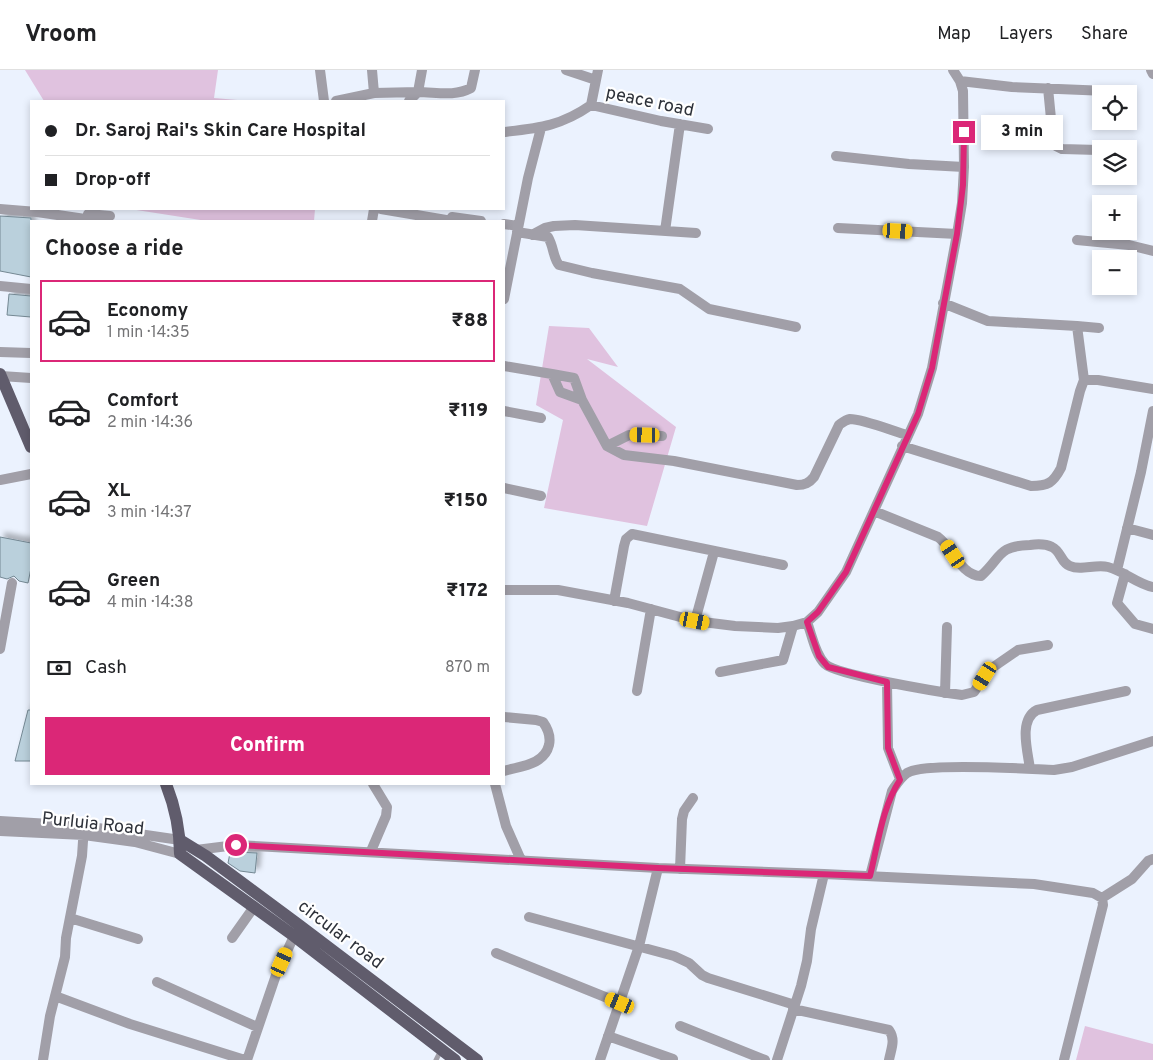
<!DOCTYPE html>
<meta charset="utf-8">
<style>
body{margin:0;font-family:Overpass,sans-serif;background:#f6f6f6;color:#202124;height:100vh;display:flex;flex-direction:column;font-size:19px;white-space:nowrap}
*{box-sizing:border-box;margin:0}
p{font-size:16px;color:#757577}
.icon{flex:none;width:28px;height:28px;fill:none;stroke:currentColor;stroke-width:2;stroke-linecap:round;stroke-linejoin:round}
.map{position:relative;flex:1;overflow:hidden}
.panel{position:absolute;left:30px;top:150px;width:475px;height:565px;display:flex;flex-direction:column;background:#fff;border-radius:0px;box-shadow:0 2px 8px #0003}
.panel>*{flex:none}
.top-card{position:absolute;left:30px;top:30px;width:475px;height:110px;border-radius:0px;box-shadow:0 2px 8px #0003;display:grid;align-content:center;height:110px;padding:0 15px;background:#fff}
.tools{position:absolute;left:1092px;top:15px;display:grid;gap:10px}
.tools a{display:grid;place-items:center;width:45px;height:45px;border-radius:0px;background:#fff;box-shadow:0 2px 8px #0003;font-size:25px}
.end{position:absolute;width:22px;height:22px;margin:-11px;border:6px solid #db2777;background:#fff;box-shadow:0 0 0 2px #fff}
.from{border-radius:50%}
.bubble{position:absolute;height:35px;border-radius:0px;background:#fff;box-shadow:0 2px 8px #0003;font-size:16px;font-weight:800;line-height:35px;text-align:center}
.car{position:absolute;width:15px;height:30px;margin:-15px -8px;border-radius:6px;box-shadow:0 0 4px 1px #0007;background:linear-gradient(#f5c518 24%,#345 0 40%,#f5c518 0 76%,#345 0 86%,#f5c518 0)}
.top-card b{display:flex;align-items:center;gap:18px;height:48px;font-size:19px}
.top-card b+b{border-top:1px solid #e0e0e0}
.top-card i{width:12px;height:12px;background:#202124}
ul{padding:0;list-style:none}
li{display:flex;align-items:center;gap:15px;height:82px;margin:0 10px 8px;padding:0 5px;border:2px solid transparent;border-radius:0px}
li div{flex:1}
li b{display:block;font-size:19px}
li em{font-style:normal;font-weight:800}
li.current{border-color:#db2777}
li>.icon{width:45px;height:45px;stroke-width:1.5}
h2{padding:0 15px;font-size:22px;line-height:60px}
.pay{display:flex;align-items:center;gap:12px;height:55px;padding:0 15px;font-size:19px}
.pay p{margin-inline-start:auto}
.cta{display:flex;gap:10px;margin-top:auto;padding:10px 15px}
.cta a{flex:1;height:58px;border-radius:0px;background:#db2777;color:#fff;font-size:20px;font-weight:800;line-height:58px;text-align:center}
header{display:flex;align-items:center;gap:30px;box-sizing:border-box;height:70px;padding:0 25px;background:#fff;border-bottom:1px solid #e0e0e0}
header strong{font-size:24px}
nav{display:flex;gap:28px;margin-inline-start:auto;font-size:18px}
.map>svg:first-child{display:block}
.green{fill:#e0c2df}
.building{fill:#bad0dc;stroke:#748893;filter:url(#shadow)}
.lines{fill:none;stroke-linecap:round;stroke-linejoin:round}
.service{stroke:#a19fa8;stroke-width:5}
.minor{stroke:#a19fa8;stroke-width:10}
.primary{stroke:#605c6c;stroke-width:12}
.route{stroke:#db2777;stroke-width:6}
.labels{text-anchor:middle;stroke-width:4.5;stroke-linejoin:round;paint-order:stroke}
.street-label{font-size:18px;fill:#2e323a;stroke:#fff}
</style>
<header>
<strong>Vroom</strong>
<nav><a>Map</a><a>Layers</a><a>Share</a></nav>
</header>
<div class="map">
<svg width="1153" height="990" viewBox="0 0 1153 990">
<defs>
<filter id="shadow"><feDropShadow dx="4.5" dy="-4.5" stdDeviation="2.5" flood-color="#0004"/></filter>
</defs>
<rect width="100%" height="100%" fill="#ebf2fe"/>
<path class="green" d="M25,0H218L214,28L249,31H44Z
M130,139H315L314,151H207Z
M549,256L589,258L618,297L587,289L676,357L647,456L544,438L563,350L536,335Z
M1085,956L1153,974V990H1076Z"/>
<path class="building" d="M0,146L31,148V207L0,201Z
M9,224L31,226V247L7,245Z
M0,467L31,473V498L28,513L19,511L14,506L7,509L0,507Z
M28,640H31V691H15Z
M236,782L257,783L255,803L240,801L228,793L230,783Z"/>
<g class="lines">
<path class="service" d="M436,990L441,980"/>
<path class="minor" d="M320,0L324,31
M372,0L374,23
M566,0L596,10
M598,0L591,35L661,51L708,59
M1151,0L1153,4
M960,11L1012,17L1107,21
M1048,18L1053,69L1056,76L1062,79L1098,80
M336,31L374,23L418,22L422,0
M409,31L418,22C436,22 454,27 471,18L475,0
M504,62C539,58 561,56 591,35
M836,86L909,94L964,97
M0,139L37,142L99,151
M381,139L452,151
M88,144L110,146
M452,147L481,151
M372,151L374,139
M504,154L518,156
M838,158L957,164
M665,161L680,54
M517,162L548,167C554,177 553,188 559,195L592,203L680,219L709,239L796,257
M532,165L545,158L554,156L575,155L696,163
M1077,170L1129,175L1153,181
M0,216L31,219
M504,229L528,108L541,58
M943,233L988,251L1077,256L1084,310
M1077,256L1099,258
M0,282L31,283
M504,296L552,304L560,322L582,330L607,376L624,385L674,391L797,415C805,415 809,413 814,407L839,355C843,352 845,350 850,349C863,349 893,361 907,365
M552,304L574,308L582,330
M1,306L31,308
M504,341L541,348
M607,376L629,365L662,366
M902,376L1031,416C1048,416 1053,413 1061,398L1080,321L1084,310H1098L1153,319
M0,410L31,404
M504,418L541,426
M874,441L938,467C952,477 961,506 981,506C1002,487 997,476 1030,475C1037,474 1046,474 1052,477C1061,481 1061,493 1070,496C1081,501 1095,494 1108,497C1124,501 1137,514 1153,517
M1127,458L1153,465
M1117,500L1141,402L1153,341
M1125,504L1117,533L1135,554L1153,559
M504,520H558L628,533L695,551L735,556L778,558L793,556L807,552L818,542L846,502L918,344L932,298L957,164L962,133L964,97L963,21L960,11L953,0
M614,531L624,476L626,469L632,464L783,495
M695,551L714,482
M807,552C812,565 815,584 825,594C836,605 940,622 962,625L974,622L989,600L1018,580L1048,575
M0,579L12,513
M720,602L783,590L793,556
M887,612L888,678L900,709
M637,621L651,539
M945,623L947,557
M504,647L536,650L543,652C548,659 551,666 549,675C544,695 521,696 504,701
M1030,699C1028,682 1018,650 1037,640L1126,621
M495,714L506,756L521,790
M0,751L84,756L180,770
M0,761L84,765L135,772L180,784
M196,780L236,775L658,798
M371,781L386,746L387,737L373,714
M680,799L682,749L684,741L693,728
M870,806L892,721C896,715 900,708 907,703C924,692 1027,699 1054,700L1072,697L1153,671
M1102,828L1132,809L1148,791L1153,789
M529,847L674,886L689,893L702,905L708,908L795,935
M70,848L138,869
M232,868L254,837
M496,883L620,933
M157,912L257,957
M55,926L130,954L245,990
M793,939L889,960C896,970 891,979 889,990
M680,956L765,990
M608,966L673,989
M43,990L50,946L65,887L66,868L82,786L84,756
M247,990L276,905L294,866
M600,990L639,876L658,798L824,804L1034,814L1093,823L1102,828L1103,835L1064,990
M777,990L801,916L807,891L811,859L824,804"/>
<path class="primary" d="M0,304L31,377
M166,714C175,737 180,759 180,784L294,866L455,990
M180,770L206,786L299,855L477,990"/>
</g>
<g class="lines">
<path class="route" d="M236,775L658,798L870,806C878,774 882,737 900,710L888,678L887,612L828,597L819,586L807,552L818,542L846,502L918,344L932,298L957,164L963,115L964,62"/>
</g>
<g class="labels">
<g class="street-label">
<text transform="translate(650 31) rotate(12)" y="6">peace road</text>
<text transform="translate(93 753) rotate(6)" y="6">Purluia Road</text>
<text transform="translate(341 864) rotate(37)" y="6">circular road</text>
</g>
</g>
</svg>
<div class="tools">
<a><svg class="icon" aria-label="locate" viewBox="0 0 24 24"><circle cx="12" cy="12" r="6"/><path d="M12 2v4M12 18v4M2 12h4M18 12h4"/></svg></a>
<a><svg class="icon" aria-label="layers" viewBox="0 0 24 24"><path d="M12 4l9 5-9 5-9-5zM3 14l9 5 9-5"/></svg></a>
<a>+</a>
<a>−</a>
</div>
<i class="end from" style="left:236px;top:775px"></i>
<i class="end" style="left:964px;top:62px"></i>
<div class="bubble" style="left:981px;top:45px;width:82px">3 min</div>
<i class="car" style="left:898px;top:161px;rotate:93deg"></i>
<i class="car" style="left:645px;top:365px;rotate:271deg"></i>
<i class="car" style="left:953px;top:484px;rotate:326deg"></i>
<i class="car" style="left:695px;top:551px;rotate:101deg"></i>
<i class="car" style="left:985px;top:606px;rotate:212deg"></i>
<i class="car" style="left:282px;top:892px;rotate:24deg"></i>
<i class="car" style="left:620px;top:933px;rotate:292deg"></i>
<div class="top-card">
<b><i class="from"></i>Dr. Saroj Rai's Skin Care Hospital</b>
<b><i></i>Drop-off</b>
</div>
<section class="panel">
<h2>Choose a ride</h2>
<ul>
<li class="current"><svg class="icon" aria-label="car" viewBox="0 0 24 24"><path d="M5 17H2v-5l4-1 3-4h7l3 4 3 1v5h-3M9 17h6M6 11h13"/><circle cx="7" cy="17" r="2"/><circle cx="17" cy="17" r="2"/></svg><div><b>Economy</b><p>1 min · 14:35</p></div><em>₹88</em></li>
<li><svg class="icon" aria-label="car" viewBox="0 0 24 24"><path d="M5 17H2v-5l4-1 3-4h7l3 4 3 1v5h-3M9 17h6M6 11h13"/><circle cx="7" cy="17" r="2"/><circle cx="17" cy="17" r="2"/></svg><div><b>Comfort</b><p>2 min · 14:36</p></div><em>₹119</em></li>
<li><svg class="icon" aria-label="car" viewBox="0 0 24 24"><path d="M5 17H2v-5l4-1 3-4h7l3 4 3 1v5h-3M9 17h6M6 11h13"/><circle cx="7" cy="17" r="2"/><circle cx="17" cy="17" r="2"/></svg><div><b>XL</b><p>3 min · 14:37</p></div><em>₹150</em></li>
<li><svg class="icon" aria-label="car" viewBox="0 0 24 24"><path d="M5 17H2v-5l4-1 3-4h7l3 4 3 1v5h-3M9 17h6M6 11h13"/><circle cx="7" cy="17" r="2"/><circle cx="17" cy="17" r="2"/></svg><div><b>Green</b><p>4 min · 14:38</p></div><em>₹172</em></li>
</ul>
<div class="pay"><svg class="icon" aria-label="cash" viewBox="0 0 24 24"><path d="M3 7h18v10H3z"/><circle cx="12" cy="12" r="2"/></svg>Cash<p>870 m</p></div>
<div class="cta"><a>Confirm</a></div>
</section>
</div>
